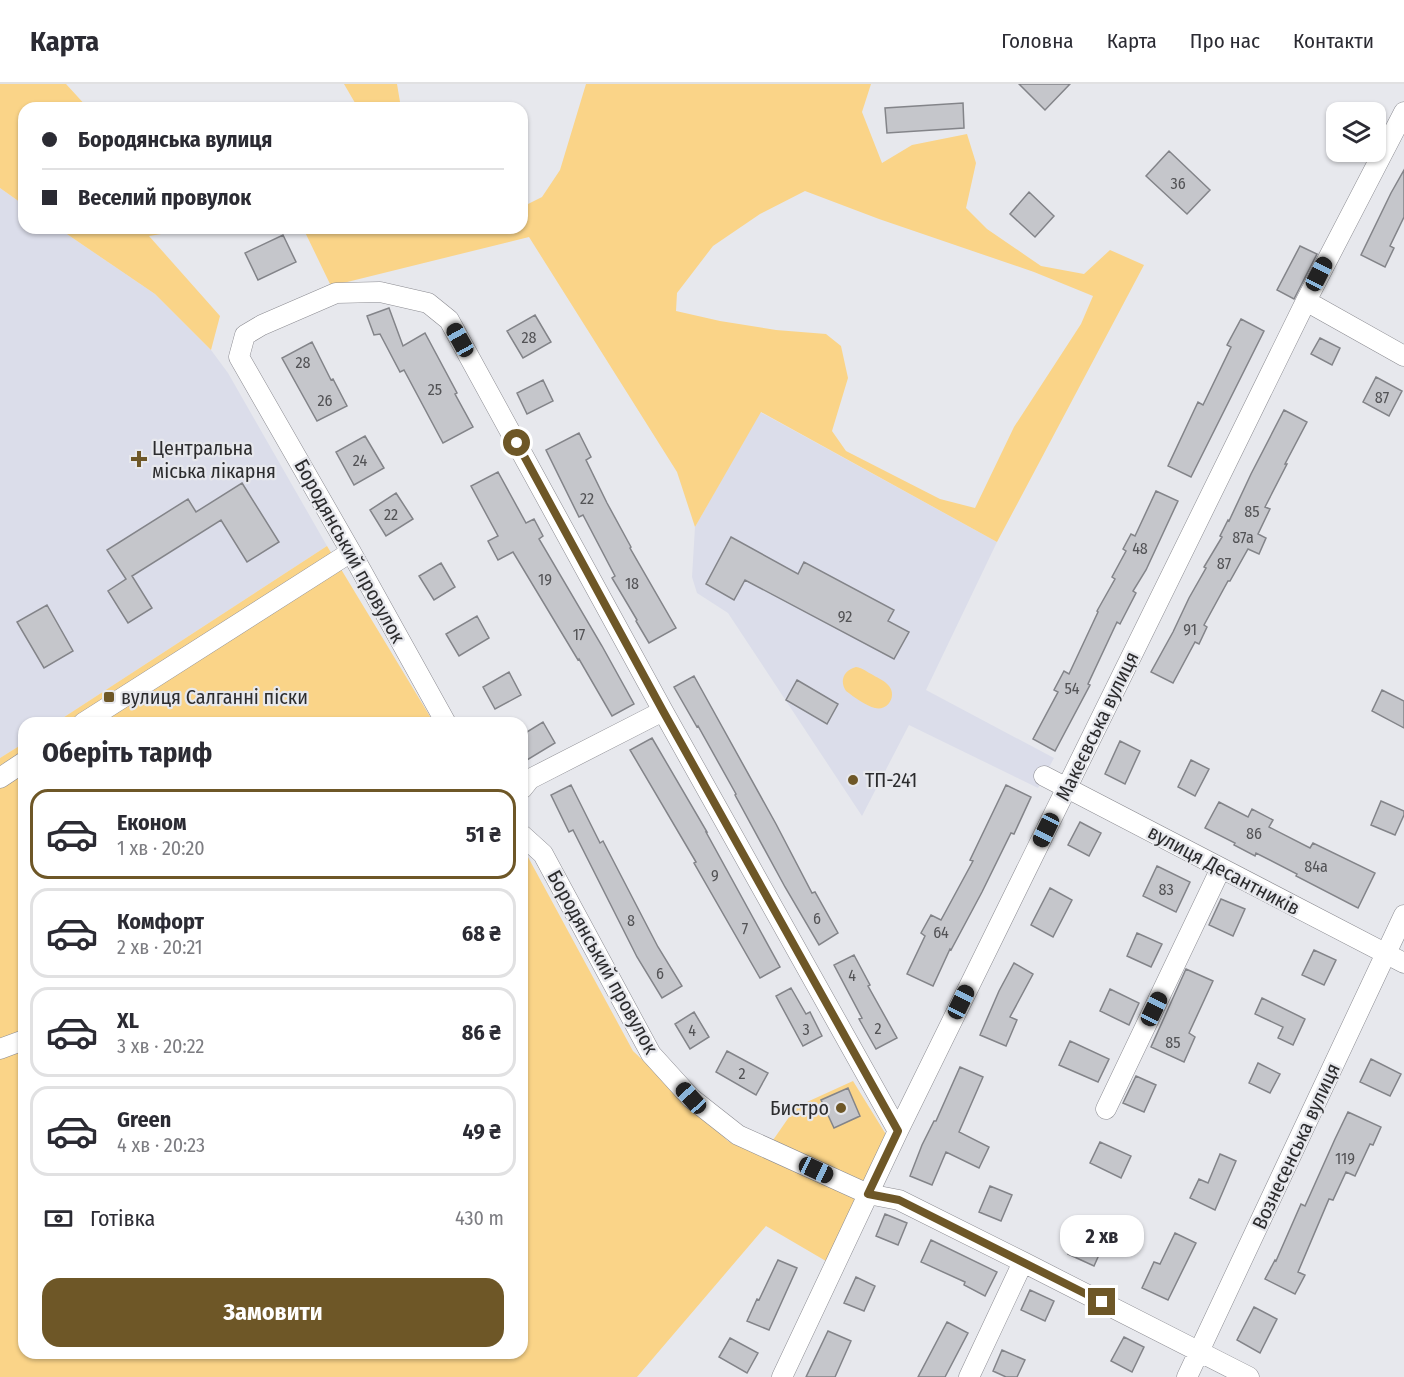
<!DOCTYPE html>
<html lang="uk">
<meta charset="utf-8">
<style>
body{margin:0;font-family:"Fira Sans Condensed",sans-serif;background:#f7f7f7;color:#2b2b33;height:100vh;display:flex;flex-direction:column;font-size:22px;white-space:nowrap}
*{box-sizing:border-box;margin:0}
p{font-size:20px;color:#7c7c81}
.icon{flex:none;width:33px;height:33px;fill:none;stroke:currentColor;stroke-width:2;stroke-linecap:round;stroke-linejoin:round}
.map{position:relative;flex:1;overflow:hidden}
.drawer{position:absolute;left:18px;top:633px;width:510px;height:642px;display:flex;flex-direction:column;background:#fff;border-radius:18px;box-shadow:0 2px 4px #0004}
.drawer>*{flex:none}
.hud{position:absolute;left:18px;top:18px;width:510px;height:132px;border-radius:18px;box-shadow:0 2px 4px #0004;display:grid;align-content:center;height:132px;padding:0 24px;background:#fff}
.buttons{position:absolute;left:1326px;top:18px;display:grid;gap:12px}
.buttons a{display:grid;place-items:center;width:60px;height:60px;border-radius:12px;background:#fff;box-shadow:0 2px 4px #0004;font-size:30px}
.end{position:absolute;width:27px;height:27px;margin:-14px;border:8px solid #6e5727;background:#fff;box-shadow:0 0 0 3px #fff}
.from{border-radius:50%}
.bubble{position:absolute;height:42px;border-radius:18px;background:#fff;box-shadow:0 2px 4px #0004;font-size:20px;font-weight:700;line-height:42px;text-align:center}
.car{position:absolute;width:18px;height:36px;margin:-18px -9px;border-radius:8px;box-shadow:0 0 4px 2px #0007;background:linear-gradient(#222 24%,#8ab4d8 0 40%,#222 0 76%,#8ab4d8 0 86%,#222 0)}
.hud b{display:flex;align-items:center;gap:21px;height:57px;font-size:22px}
.hud b+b{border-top:2px solid #e1e1e2}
.hud i{width:15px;height:15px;background:#2b2b33}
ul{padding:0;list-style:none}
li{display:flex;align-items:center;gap:18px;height:90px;margin:0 12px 9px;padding:0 12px;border:3px solid #e1e1e2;border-radius:18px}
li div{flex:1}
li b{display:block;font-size:22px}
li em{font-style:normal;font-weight:700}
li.on{border-color:#6e5727}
li>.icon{width:54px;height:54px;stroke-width:1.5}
h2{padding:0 24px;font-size:27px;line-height:72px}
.pay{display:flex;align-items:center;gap:15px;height:66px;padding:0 24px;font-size:22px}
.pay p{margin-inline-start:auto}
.button{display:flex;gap:12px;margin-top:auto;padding:12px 24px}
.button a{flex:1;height:69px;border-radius:18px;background:#6e5727;color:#fff;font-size:24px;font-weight:700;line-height:69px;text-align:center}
header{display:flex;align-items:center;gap:36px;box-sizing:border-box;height:84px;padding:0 30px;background:#fff;border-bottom:2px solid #e1e1e2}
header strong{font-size:28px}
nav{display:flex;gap:33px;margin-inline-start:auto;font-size:21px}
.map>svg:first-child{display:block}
.built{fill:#dbddea}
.green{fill:#fad488;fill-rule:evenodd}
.building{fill:#c5c6cb;stroke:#838489;stroke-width:1.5}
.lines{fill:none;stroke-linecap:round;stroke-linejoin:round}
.minor-casing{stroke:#8b8b91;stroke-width:21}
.minor{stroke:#fff;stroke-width:20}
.route{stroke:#6e5727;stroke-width:8}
.poi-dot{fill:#6e5727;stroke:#e7e8ed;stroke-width:2}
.labels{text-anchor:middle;stroke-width:4.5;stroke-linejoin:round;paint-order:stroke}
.number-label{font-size:16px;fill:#525255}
.poi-label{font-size:20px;fill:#2c2c2e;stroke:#e7e8ed;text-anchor:start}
.street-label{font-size:20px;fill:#2c2c2e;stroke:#e7e8ed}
</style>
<header>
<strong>Карта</strong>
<nav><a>Головна</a><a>Карта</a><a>Про нас</a><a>Контакти</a></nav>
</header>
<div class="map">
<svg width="1404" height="1293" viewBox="0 0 1404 1293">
<rect width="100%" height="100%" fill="#e7e8ed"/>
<path class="built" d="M0,104L24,121V144H58L155,210L211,266L228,289L327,462L55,639H24V659L0,674Z
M760,328L997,458L926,606L1054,674L1038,704L909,641L862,732L728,529L697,509L692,493L695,443Z"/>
<path class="green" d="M0,0H66L88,24H24V121L0,104Z
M344,0H397L401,24H358Z
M586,0H871L862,28L882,79L912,61L967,50L976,79L966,124L987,145L1041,182L1084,190L1110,166L1144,181L997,458L761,328L695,443L677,388L529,153L331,202L303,144H522V123L542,113L560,86ZM805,107L879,135L1034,188L1093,212L1081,240L1014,343L975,424L940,415L846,367L832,347L848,294L841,262L826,250L776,246L720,237L676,227L677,209L713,162L760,130Z
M58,144H198L149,152L220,232L211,266L155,210Z
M327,462L434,639H55Z
M856,583C863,584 867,588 873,591C878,594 885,597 889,602C897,612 888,627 875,624C866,622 854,613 846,607C839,597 844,586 856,583Z
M24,659V1269H522V762L633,967L728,1057L762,1072L796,1023L853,997L890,1057L831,1180L766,1142L637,1293H0V674Z"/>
<path class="building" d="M1019,0H1070L1045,26Z
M963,19L964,44L887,49L885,24Z
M1169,67L1210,106L1187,130L1146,92Z
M1404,86V133L1390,162L1394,164L1385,183L1361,171L1391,109Z
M1029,108L1054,132L1035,153L1010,130Z
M283,151L296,178L258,196L245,169Z
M1300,162L1317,170L1294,215L1277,206Z
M389,224L403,262L425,249L457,309L455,310L473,343L443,359L404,286L400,288L380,250L374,251L367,232Z
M535,231L551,258L523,274L507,247Z
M1241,235L1264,247L1191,393L1168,382L1198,318L1203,321L1231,263L1227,261Z
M1320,254L1340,264L1332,281L1311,270Z
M312,258L331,296L333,295L347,322L317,337L282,274Z
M1376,293L1402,307L1389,332L1363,318Z
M543,296L553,317L527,330L517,309Z
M1284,326L1307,338L1285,380H1287L1265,423L1270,425L1258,450L1266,454L1259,470L1248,465L1230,497H1228L1204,541L1207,543L1199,560L1195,558L1173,599L1151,588L1173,548L1189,514L1206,484L1204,483L1222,453L1220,452L1228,436L1229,437L1251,390Z
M579,349L591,373L586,376L607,419L631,463L630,464L676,544L649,559L636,537L637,536L612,494L615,492L583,431L579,433L546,366Z
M365,352L384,384L354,401L336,368Z
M498,388L526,439L534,435L543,452L539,455L602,562L634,620L612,632L579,575L578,576L513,468L498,476L488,457L498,452L471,402Z
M242,399L279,458L247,478L221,436L132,492L152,524L128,539L108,507L126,495L107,466L188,415L196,428Z
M1156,407L1178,417L1146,486L1133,507L1136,509L1120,540L1117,538L1088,600L1090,601L1055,667L1033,655L1058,608L1054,606L1064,587L1069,590L1098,528L1097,527L1115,495L1112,493L1126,467L1123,465L1131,450L1135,452Z
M396,409L413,435L386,452L370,426Z
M731,453L798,490L804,478L894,526L888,537L909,548L894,575L745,496L734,516L706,500Z
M441,479L455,503L434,516L419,492Z
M47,521L73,567L44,584L17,538Z
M477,532L489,554L459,572L446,550Z
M509,588L521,611L495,625L483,603Z
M694,592L776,740L812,809L815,808L838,849L819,861L785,803L735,711L736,710L698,642L697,643L674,603Z
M797,596L838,620L827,640L786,616Z
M1382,606L1404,617V644L1372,627Z
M543,638L555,659L527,676L522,668V651Z
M652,654L707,748H706L780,883L760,894L694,779L696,778L630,666Z
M1120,657L1140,667L1125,700L1105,690Z
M1191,676L1209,685L1195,712L1178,703Z
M571,701L600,759L603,757L658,863L682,902L662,914L637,873L573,746L569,748L551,711Z
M1006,701L1031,713L1014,750L1011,749L982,808L951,866L950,865L933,902L907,890L925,852L921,849L931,831L941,836L973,777L970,776Z
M1381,717L1404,727V731L1395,751L1371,741Z
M1219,718L1248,733L1252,725L1273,736L1269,743L1310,764L1313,759L1375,789L1358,824L1296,792L1297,790L1256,769L1255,772L1234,761L1235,759L1205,744Z
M1080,738L1101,749L1089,772L1068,761Z
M1157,782L1190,798L1176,828L1143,812Z
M1050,804L1072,816L1053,853L1031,841Z
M1221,815L1245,825L1233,852L1209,841Z
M1137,849L1162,860L1151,883L1127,872Z
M1314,866L1336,876L1324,901L1302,891Z
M854,871L870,901L868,902L897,954L876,965L859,935L862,934L834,881Z
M1014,879L1033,890L1010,933L1017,936L1006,962L980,951L999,907Z
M1186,885L1213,897L1189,949L1195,953L1184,978L1151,963Z
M791,904L806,930L810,928L822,952L803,962L776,912Z
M1110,905L1139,919L1129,941L1100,927Z
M1262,914L1305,935L1293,961L1278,954L1283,943L1255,930Z
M694,928L709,953L690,965L675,940Z
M1070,957L1109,975L1098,998L1059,981Z
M727,967L768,989L756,1011L716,988Z
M1371,975L1401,990L1390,1012L1360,998Z
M1258,979L1280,990L1270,1009L1249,999Z
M960,983L983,993L959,1048L989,1063L979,1084L946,1068L932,1101L910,1092L922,1061L934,1037H936Z
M1136,992L1156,1001L1144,1028L1123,1019Z
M848,1004L860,1032L834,1044L821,1016Z
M1348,1028L1381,1043L1373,1061L1370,1060L1355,1092L1346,1088L1333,1116L1329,1115L1298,1188L1305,1191L1295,1210L1265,1195L1275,1176L1276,1177L1301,1120L1305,1122L1335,1055Z
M1100,1058L1131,1072L1121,1094L1090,1079Z
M1220,1070L1236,1077L1215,1126L1190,1114L1199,1095L1208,1099Z
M990,1102L1012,1111L1001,1137L979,1128Z
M885,1130L907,1139L898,1161L876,1152Z
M1080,1141L1107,1153L1094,1182L1068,1170Z
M1175,1149L1196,1159L1168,1216L1142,1204L1154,1178L1160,1180Z
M931,1156L997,1188L985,1212L964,1201L965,1198L921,1178Z
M778,1176L797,1184L769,1246L747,1237L757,1215L759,1216Z
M856,1193L875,1202L864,1227L844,1219Z
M1030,1206L1054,1217L1045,1237L1021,1226Z
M1254,1223L1277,1235L1260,1269L1237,1256Z
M947,1238L968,1249L945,1293H918Z
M828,1247L851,1257L835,1293H806Z
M1124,1253L1144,1263L1132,1288L1111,1277Z
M730,1254L758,1269L747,1289L719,1273Z
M1002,1266L1025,1276L1017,1293H1006L993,1287Z"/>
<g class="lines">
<defs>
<path id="minor" d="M1306,217L1404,272
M83,639L351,468
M446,639L351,468L239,273L245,251L262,241L336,209L380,208L428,219L449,236L663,627L898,1047
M1044,692L1404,879
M0,694L24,678
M522,705L530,695L663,627
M522,751L543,770L651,970L691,1014L738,1051L868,1110L899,1116L1023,1178L1249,1293
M0,965L24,956
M1106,1025L1221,784
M782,1293L898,1047L1306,217L1404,28
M969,1293L1023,1178
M1187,1293L1404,831"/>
</defs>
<use href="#minor" class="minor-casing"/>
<use href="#minor" class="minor"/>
</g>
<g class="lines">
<path class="route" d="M517,359L663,627L898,1047L868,1110L899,1116L1102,1218"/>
</g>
<g class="poi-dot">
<path d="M136 366h6v6h6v6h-6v6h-6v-6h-6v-6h6z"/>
<rect x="103" y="607" width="12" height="12" rx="3"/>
<circle cx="853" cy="696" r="6"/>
<circle cx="841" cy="1024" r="6"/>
</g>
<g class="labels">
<g class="number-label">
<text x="1178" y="105">36</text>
<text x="529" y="259">28</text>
<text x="303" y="284">28</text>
<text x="435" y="311">25</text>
<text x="1382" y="319">87</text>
<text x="325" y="322">26</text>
<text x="360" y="382">24</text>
<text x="587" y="420">22</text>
<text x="1252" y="433">85</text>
<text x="391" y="436">22</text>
<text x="1243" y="459">87а</text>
<text x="1140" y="470">48</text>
<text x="1224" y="485">87</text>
<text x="545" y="501">19</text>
<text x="632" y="505">18</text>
<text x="845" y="538">92</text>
<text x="1190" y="551">91</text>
<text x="579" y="556">17</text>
<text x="1072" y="610">54</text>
<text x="1254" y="755">86</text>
<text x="1316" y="788">84а</text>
<text x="715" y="797">9</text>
<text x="1166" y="811">83</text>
<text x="817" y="840">6</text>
<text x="631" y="842">8</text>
<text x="745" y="850">7</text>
<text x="941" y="854">64</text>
<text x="660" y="895">6</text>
<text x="852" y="897">4</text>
<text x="878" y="950">2</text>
<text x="806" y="951">3</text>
<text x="692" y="952">4</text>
<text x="1173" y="964">85</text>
<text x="742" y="995">2</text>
<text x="1345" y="1080">119</text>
</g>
<g class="poi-label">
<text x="152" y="371">Центральна<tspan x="152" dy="23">міська лікарня</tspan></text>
<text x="121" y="620">вулиця Салганні піски</text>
<text x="865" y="703">ТП-241</text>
<text x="829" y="1031" text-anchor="end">Бистро</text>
</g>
<g class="street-label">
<text transform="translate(350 467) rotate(61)" y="7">Бородянський провулок</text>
<text transform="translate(1097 642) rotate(-64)" y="7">Макеєвська вулиця</text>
<text transform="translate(1224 786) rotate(28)" y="7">вулиця Десантників</text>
<text transform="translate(603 878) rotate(61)" y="7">Бородянський провулок</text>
<text transform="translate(1296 1062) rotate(-65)" y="7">Вознесенська вулиця</text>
</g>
</g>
</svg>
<div class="buttons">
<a><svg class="icon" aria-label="layers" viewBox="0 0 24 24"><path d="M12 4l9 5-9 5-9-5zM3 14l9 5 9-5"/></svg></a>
</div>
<i class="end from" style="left:517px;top:359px"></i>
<i class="end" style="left:1102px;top:1218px"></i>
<div class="bubble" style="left:1060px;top:1131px;width:84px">2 хв</div>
<i class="car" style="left:1319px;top:190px;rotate:27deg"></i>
<i class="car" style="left:460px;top:256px;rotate:331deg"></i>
<i class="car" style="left:1046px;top:746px;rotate:206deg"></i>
<i class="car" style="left:961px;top:918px;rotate:26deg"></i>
<i class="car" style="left:1154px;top:925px;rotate:26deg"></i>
<i class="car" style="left:691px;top:1014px;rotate:318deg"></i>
<i class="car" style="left:816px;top:1086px;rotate:115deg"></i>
<div class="hud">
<b><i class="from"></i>Бородянська вулиця</b>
<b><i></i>Веселий провулок</b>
</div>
<section class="drawer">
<h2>Оберіть тариф</h2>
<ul>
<li class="on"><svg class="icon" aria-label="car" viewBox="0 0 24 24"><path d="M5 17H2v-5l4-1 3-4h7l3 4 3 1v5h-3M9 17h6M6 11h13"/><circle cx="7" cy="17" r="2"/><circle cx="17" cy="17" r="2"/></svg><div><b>Економ</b><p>1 хв · 20:20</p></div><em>51 ₴</em></li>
<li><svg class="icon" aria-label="car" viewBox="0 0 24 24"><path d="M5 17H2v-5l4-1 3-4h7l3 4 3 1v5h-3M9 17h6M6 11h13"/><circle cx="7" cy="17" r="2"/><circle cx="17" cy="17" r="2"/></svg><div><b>Комфорт</b><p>2 хв · 20:21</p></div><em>68 ₴</em></li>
<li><svg class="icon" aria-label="car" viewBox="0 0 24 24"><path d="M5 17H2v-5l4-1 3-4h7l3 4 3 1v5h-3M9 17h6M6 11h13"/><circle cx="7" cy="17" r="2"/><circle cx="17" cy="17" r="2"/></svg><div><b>XL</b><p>3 хв · 20:22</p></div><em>86 ₴</em></li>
<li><svg class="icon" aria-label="car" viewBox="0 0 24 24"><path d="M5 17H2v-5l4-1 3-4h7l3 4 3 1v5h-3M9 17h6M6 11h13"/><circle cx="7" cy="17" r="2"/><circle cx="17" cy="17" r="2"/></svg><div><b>Green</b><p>4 хв · 20:23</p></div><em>49 ₴</em></li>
</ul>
<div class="pay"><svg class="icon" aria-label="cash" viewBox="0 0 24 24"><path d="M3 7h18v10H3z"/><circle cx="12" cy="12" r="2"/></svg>Готівка<p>430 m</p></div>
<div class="button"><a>Замовити</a></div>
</section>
</div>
